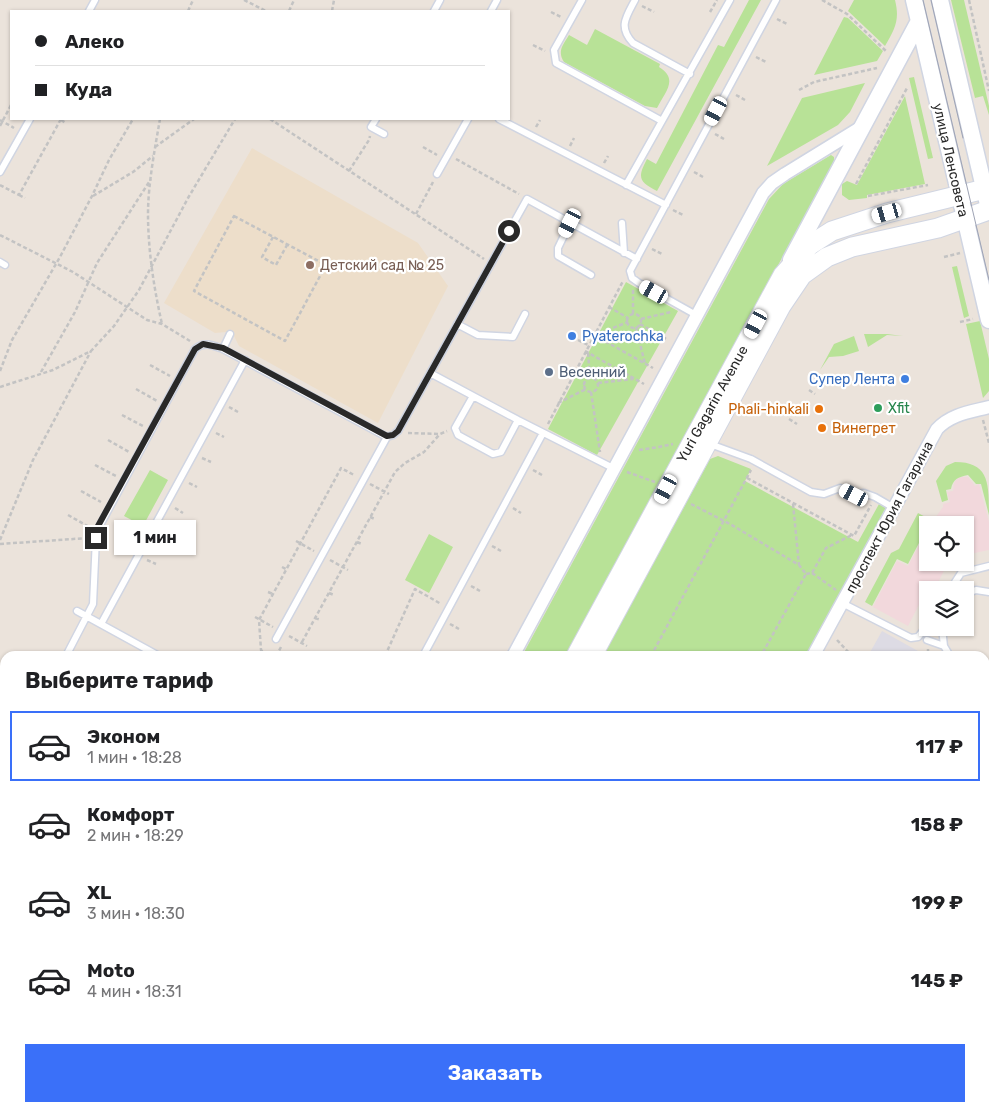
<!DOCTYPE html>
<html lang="ru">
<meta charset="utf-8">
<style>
body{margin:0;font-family:Rubik,sans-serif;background:#f2f2f2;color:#202124;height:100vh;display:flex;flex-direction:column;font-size:19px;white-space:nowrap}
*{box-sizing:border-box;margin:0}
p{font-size:16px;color:#757577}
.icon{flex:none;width:28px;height:28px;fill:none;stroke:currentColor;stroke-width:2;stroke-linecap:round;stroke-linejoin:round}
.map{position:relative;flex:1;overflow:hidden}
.sheet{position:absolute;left:0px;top:651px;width:990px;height:461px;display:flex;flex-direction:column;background:#fff;border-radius:15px 15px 0 0;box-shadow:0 1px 4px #0004}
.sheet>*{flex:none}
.banner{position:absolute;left:10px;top:10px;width:500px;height:110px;border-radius:0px;box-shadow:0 1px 4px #0004;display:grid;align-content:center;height:110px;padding:0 25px;background:#fff}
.fabs{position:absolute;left:919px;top:516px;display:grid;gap:10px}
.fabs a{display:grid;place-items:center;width:55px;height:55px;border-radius:0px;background:#fff;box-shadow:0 1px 4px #0004;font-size:25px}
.end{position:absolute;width:22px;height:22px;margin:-11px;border:6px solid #292929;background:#fff;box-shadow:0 0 0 2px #fff}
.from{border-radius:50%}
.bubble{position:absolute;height:35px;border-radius:0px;background:#fff;box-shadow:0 1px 4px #0004;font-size:16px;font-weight:700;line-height:35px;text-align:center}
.car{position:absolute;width:15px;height:30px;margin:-15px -8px;border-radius:6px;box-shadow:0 0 4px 1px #0007;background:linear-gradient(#fff 24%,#345 0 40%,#fff 0 76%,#345 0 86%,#fff 0)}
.banner b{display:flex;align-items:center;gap:18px;height:48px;font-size:19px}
.banner b+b{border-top:1px solid #e0e0e0}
.banner i{width:12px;height:12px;background:#202124}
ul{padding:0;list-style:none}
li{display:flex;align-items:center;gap:15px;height:70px;margin:0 10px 8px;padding:0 15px;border:2px solid transparent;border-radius:0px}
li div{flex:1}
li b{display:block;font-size:19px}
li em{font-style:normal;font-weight:700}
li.active{border-color:#3a70f9}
li>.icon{width:45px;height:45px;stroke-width:1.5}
h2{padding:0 25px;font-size:22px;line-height:60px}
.button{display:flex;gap:10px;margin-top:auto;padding:10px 25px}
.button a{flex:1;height:58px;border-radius:0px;background:#3a70f9;color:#fff;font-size:20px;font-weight:700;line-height:58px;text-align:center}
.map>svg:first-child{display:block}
.industrial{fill:#dddbe4}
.education{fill:#eddeca}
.medical{fill:#f2d8dc}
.green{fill:#b8e297}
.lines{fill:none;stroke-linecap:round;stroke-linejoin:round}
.service-casing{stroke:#d0d5e2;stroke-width:9}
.minor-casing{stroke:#d0d5e2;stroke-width:15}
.tertiary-casing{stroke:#d0d5e2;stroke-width:19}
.secondary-casing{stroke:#d0d5e2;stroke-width:21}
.path{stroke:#c3c3c3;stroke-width:2.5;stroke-dasharray:4 2.5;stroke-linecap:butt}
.service{stroke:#fff;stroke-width:6}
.minor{stroke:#fff;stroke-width:12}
.tertiary{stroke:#fff;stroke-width:16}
.secondary{stroke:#fff;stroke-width:19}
.tram{stroke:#9ea3b4;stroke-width:1}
.route{stroke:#292929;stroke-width:6}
.education-dot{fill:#8d6e63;stroke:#fff;stroke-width:2}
.shop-dot{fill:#3f7fe0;stroke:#fff;stroke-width:2}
.service-dot{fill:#5c6f8a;stroke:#fff;stroke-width:2}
.leisure-dot{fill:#2e9e5b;stroke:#fff;stroke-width:2}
.food-dot{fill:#e8710a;stroke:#fff;stroke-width:2}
.labels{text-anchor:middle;stroke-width:4.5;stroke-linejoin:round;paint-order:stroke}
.street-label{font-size:14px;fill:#292929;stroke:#fff}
.education-label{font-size:14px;fill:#785e54;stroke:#fff;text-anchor:start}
.shop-label{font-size:14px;fill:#366cbe;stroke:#fff;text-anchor:start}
.service-label{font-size:14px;fill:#4e5e75;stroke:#fff;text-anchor:start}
.leisure-label{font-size:14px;fill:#27864d;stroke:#fff;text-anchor:start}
.food-label{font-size:14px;fill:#c56008;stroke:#fff;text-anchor:end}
</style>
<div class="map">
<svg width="989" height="1112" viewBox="0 0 989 1112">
<rect width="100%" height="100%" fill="#ebe3db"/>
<path class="industrial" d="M882,631L918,651L919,656H868Z
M985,912L989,928V1062L985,1060Z"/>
<path class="education" d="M252,148L418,243L448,286L378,423L239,346L234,336L226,332L215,333L164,303Z"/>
<path class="medical" d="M962,477H968L975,486L979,484L989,522V550L965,555V525H930L943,507V504L950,502L947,492L953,491L954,483L957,479Z
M927,530L928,562L948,563L934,590H928L927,594L925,593L908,626L873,607L897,561L908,566Z"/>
<path class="green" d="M749,0H761L657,191C639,182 637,178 647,159L656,164L718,45L724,47Z
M854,0H895C900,20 895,29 885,46L848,11Z
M951,0H964L989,106V115L983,96L975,98Z
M844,17L848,18L883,51L877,61L814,75Z
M595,29L660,64L659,67C679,79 665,92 657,108L645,106L564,62C557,51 563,45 569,35L587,45Z
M914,77L933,158L928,159L909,78Z
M865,83L850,112L838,125L767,166L802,98Z
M905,96L925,184L867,195V198L849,200L842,195V184L847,181L857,185Z
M831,155L834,157V162L566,656H522L769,199L783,184Z
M957,266L969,316L964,318L952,267Z
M626,282L678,311L597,455L548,429Z
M980,321L989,359V391L983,398L966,324Z
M864,334H887L903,336L887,335L868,347Z
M854,336L859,351L843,356L829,357L820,370L834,344Z
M718,456L751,469L745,481L858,542L879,504L888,509L807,656H603L710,459Z
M955,462C989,462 989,483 989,515L981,484H976L968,475C958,477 953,479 951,489L946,490L948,500L942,502L936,481L946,466Z
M150,470L168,480L143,526L124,516Z
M918,513L931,520L908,564L897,559L872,606L865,602L891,553L899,549Z
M429,534L453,547L429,593L405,580Z
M5,723V809L0,801V727Z
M258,1108H299L306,1112H256Z
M366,1108H562L560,1112H363Z"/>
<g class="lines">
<defs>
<path id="service" d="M582,0L554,50L556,63L662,121
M635,0C626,17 618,27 633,43L690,74
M89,11L95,0
M434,11L440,0
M491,11L497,0
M376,119L371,127L384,134
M499,119L666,205
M0,172L30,119
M437,174L468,119
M626,185L730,0
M570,223L558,248V256L591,275
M622,223L624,253
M0,262L5,265
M698,316L639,283L632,278L630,271L776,0
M457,324L478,335L513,337L525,314
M223,349L230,334
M430,373L518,420L615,469
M473,396L455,428L458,435L493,454L501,452L518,420
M710,444L751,459L811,492L824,494L840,488L854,495L864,493L875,497L894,508
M950,590L961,573L989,566
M965,594L976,590L989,592
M842,603L911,638L918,637L928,625
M77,611L159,656
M101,624L245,360
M942,628L944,646L950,656
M276,639L387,437
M927,640L944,646
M66,656L93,604L96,538L99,527L195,349C204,341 212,345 223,349L387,437L393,435L398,431L527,199L637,259
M423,656L543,433
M985,670L989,668
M0,721L5,718
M985,809L989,810
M0,928L2,925
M0,1075L5,1067
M59,1108L67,1112
M644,1108L653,1112
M933,1108L940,1112
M79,1112L82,1108
M137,1112L141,1108
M636,1112L639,1108"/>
<path id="minor" d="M513,656L763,193L772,183L785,174L863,126
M813,656L937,429C951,414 970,412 989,407
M568,1112L571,1108"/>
<path id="tertiary" d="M914,0L989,320
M940,0L989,209
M791,260L919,21
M0,823L5,830
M0,874L5,881
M163,1108L167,1112
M201,1108L206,1112"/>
<path id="secondary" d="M576,656L783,275L810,245L832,231L887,213L989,188
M592,656L781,306L802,275L827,257L852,247L938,228L989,210
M325,1112L328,1108
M346,1112L348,1108"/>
</defs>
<use href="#service" class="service-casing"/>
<use href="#minor" class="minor-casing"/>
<use href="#tertiary" class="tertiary-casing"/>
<use href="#secondary" class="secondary-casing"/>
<path class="path" d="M244,0L266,11
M822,0L847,14L887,52
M969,0L989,91
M642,6L654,12
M188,11L193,0
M289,11L294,0
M332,11L334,0
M551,12L561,17
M710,12L717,0
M777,19L787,24
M533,45L545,51
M756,57L766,62
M799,90L814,82L877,68
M736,95L745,100
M160,119C155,148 148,184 148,214C148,250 154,289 162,324
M270,119L484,259
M0,120L14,128
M61,120L66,123
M0,126L11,105
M536,127L540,120
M715,134L724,139
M570,146L574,138
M155,147L194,119
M423,147L437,155
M456,159L519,194
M604,163L608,156
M349,171L369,140L370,136
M694,172L703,177
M856,184L907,88
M0,185L19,195L61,119
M19,195L25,198
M93,196L133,172L153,156
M868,196L928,185
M673,210L683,215
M416,214L433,182
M234,216L326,265L285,341L194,291Z
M0,235L73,272L147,320L162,324L190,341
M273,237L262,257L276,265L287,245
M652,249L662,254
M944,257L960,253
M633,290V314
M609,307L628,318
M627 321a7 7 0 1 1 14 0a7 7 0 1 1-14 0Z
M641,319L671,312
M960,322L973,319
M640,324L668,340
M636,327L645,364
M594,335L653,368
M595,335L628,322
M578,340L588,345
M585,351L644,384
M588,353L590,378
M150,365L170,376
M0,371L12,340L60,257L92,196L109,160L133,119
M41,372L75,312L97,263L151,179
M584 385a7 7 0 1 1 14 0a7 7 0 1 1-14 0Z
M598,383L633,379
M0,387L53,370L91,351L114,326L139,290L188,198L235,119
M136,389L157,401
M809,390L815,394
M591,392L600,452
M558,403L586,389
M229,407L238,412
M122,415L143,426
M789,419L797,424
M983,420L989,443
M548,424L623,281
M216,433L224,437
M408,433L440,434L447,431
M108,440L129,452
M639,450L659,447L673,444
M202,458L211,462
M95,465L116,476
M533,470L542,475
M627,472L655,482
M747,478L854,536L871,505
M189,483L197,487
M370,484L389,494
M81,491L101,502
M691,504L730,524L799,565L806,574L761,656
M793,504L799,565
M175,508L183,513
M513,508L521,513
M68,515L89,527
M370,517L375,519
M161,533L170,538
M0,540L33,460L91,351
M296,541L314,551
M357,542L362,544
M0,544L88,538
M492,546L501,551
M147,560L156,564
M330,560L348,570
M282,567L286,569
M812,573L836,590
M806,574L812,573L826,548L852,535
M471,586L480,591
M268,592L273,594
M329,593L334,595
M255,617L273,627
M315,618L321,620
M450,624L459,629
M289,636L307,646
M837,640L852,656
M302,642L395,472L405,463L424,452L440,434
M928,649V656
M267,656L261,650L259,620L341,468L354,475
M276,656L281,647
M385,656L415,589L441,604
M651,656L751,470
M985,738L989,742
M985,769L989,778
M985,1066H989
M240,1108L250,1112
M453,1108L457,1112
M506,1108L508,1112
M897,1108L898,1112
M406,1112L408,1108
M515,1112L517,1108
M752,1112V1108
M828,1112L830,1108
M977,1112L989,1109
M987,1112L989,1102"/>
<use href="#service" class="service"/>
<use href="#minor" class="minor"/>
<use href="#tertiary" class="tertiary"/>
<use href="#secondary" class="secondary"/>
<path class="tram" d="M923,0L989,280
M931,0L963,138"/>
</g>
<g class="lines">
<path class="route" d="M96,538L98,526L195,349L203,344L223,348L387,436L393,435L398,431L509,231"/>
</g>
<circle class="education-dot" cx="310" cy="265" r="5"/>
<g class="shop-dot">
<circle cx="572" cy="336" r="5"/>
<circle cx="905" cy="379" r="5"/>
</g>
<circle class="service-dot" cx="549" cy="372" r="5"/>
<circle class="leisure-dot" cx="878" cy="408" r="5"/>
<g class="food-dot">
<circle cx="819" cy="409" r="5"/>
<circle cx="822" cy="428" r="5"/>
</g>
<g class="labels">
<g class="street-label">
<text transform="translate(951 160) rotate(77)" y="5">улица Ленсовета</text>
<text transform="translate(712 404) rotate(-61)" y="5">Yuri Gagarin Avenue</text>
<text transform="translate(889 517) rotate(-62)" y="5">проспект Юрия Гагарина</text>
</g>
<g class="education-label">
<text x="320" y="270">Детский сад № 25</text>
</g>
<g class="shop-label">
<text x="582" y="341">Pyaterochka</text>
<text x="895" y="384" text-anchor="end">Супер Лента</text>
</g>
<g class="service-label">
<text x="559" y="377">Весенний</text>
</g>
<g class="leisure-label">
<text x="888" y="413">Xfit</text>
</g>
<g class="food-label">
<text x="809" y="414">Phali-hinkali</text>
<text x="832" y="433" text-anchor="start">Винегрет</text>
</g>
</g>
</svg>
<div class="fabs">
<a><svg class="icon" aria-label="locate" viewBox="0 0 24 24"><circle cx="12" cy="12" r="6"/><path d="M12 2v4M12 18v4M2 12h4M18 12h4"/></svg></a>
<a><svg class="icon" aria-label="layers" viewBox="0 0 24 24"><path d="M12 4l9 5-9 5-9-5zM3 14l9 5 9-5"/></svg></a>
</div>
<i class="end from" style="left:509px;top:231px"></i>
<i class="end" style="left:96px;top:538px"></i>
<div class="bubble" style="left:114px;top:520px;width:82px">1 мин</div>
<i class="car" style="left:716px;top:111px;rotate:208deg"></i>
<i class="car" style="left:887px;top:213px;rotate:254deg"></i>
<i class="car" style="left:570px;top:223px;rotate:207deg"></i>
<i class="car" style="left:654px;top:292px;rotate:299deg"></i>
<i class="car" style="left:756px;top:324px;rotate:208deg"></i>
<i class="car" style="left:666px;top:489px;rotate:208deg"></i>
<i class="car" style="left:854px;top:495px;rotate:297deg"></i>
<div class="banner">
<b><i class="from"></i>Алеко</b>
<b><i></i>Куда</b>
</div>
<section class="sheet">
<h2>Выберите тариф</h2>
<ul>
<li class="active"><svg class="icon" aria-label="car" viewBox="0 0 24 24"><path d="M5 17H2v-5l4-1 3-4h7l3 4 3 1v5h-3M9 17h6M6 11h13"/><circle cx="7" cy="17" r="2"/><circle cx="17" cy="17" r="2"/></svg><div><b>Эконом</b><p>1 мин · 18:28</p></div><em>117 ₽</em></li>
<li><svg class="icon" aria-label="car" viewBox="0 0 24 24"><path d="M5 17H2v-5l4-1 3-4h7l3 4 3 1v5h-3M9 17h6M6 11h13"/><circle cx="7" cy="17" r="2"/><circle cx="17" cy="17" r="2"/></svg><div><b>Комфорт</b><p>2 мин · 18:29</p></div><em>158 ₽</em></li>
<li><svg class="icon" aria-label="car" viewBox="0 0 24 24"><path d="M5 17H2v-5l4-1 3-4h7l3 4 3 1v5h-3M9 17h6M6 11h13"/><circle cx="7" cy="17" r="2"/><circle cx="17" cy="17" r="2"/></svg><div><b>XL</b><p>3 мин · 18:30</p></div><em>199 ₽</em></li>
<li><svg class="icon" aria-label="car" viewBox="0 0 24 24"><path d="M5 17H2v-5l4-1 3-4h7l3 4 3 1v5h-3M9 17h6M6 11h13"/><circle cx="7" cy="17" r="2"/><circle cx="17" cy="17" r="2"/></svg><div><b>Moto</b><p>4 мин · 18:31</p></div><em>145 ₽</em></li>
</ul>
<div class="button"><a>Заказать</a></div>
</section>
</div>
